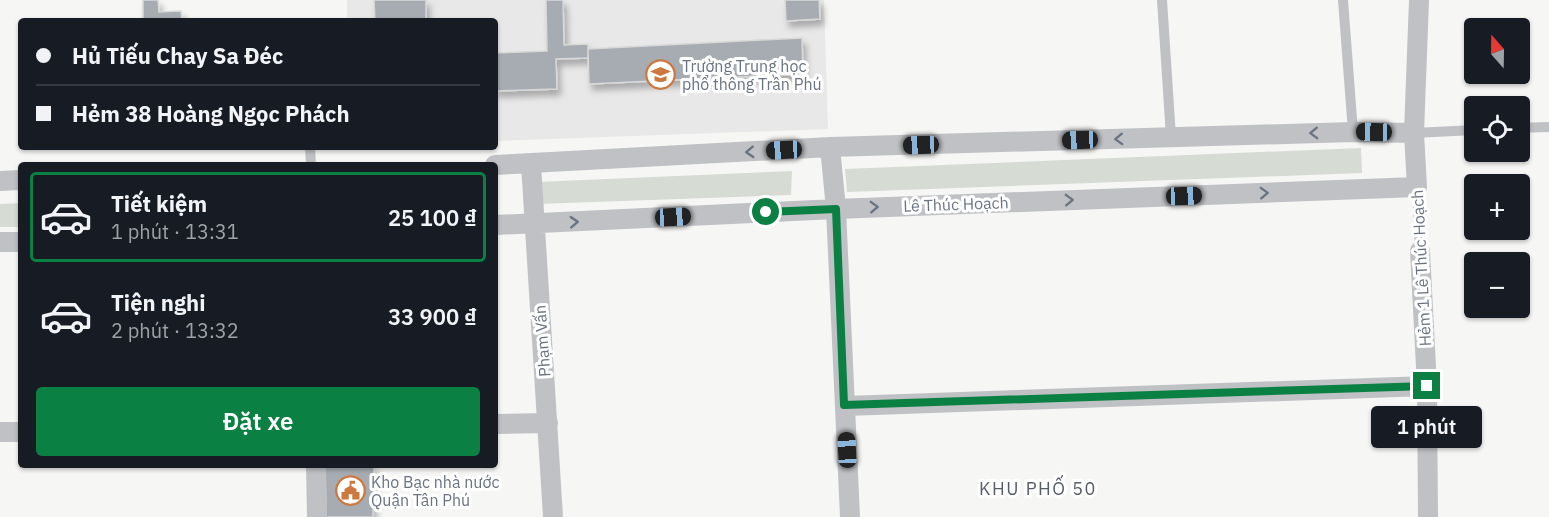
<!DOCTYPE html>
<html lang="vi">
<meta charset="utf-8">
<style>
body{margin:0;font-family:"IBM Plex Sans",sans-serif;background:#242831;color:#f1f3f6;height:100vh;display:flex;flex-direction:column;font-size:22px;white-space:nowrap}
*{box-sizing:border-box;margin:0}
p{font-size:20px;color:#9ea1a6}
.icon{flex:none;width:33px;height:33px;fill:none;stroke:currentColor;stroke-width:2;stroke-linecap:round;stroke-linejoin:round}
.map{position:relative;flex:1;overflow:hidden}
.side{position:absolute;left:18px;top:162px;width:480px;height:306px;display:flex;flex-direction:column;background:#171b24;border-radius:6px;box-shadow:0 2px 4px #0004}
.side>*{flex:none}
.guide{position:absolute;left:18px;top:18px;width:480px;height:132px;border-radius:6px;box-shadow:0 2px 4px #0004;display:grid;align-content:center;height:132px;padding:0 18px;background:#171b24}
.needle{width:39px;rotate:340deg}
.buttons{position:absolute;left:1464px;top:18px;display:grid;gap:12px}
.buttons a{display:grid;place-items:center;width:66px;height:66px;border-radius:6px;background:#171b24;box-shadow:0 2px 4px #0004;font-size:30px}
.end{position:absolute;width:27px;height:27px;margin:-14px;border:8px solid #0b8043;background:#fff;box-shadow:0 0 0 3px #fff}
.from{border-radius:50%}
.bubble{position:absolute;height:42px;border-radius:6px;background:#171b24;box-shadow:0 2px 4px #0004;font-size:20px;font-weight:600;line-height:42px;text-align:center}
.car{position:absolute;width:18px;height:36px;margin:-18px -9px;border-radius:8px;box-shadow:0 0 4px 2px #0007;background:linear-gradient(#222 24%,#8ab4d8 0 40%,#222 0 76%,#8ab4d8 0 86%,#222 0)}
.guide b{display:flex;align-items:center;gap:21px;height:57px;font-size:22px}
.guide b+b{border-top:2px solid #363941}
.guide i{width:15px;height:15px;background:#f1f3f6}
ul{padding:10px 0 0;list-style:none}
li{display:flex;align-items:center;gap:18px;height:90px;margin:0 12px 9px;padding:0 6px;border:3px solid transparent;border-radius:6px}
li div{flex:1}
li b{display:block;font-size:22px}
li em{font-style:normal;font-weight:600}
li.current{border-color:#0b8043}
li>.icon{width:54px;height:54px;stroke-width:1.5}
.button{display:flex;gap:12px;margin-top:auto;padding:12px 18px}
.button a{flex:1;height:69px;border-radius:6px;background:#0b8043;color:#fff;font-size:24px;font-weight:600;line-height:69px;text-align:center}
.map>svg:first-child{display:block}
.built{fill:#e7e8e7}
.green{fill:#d6dbd4}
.building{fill:#a6acb2;stroke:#d8d8d7;stroke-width:1.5;filter:url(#shadow)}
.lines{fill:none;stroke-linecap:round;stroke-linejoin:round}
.lane{stroke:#bfc1c5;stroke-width:10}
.street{stroke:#bfc1c5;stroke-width:20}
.oneway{stroke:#6a7381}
.route{stroke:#0b8043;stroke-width:8}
.labels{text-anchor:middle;stroke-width:6;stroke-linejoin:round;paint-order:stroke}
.poi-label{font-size:16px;fill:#6a7381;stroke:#fff;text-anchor:start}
.street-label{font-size:16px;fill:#6a7381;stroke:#fff}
.neighbourhood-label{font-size:18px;letter-spacing:1.5px;fill:#575d68;stroke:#fff}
</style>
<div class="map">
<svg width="1549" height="517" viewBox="0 0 1549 517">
<defs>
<filter id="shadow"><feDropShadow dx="3.5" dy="6" stdDeviation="3" flood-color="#0004"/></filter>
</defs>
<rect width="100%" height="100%" fill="#f6f7f4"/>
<path class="built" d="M347,0H824L828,129L495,141V21H347Z"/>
<path class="green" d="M1361,148L1362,173L847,192L845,169Z
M792,171L791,195L538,204L537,182Z
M21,203V227H0V204Z"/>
<path class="building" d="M143,0H158L159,12L181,11L182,21H143Z
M374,0H426V21H375Z
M546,0H563L564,45L588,44V58L556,59L557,89L495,91V53L547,51Z
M785,0H819L820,19L786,21Z
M802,38L803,74L589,84L588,49Z
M325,465H374L373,517H326Z"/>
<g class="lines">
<path class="lane" d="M1162,0L1171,137
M1343,0L1353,132
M1520,128L1549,127
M1414,133L1474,130
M310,147L311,165
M1417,187L1420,251"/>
<path class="street" d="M830,147L836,209L850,517
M531,164L553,517
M495,165L830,147L1353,132L1414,133
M0,181L21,180
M495,225L836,209L1417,187L1414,133L1419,0
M0,242H21
M1420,251L1427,386L1428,517
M845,406L1427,386
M495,424L548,423
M0,432H21
M316,465L317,517"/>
</g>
<defs><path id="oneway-chevron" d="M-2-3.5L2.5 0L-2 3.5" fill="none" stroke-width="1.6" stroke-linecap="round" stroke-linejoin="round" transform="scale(1.5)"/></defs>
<g class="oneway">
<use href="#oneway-chevron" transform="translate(1314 133) rotate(178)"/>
<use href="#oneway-chevron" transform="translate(1119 139) rotate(178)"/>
<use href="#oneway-chevron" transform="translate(750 152) rotate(177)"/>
<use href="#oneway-chevron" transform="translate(1264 193) rotate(-2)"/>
<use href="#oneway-chevron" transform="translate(1069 200) rotate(-2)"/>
<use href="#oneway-chevron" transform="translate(874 207) rotate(-2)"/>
<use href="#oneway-chevron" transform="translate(574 222) rotate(-3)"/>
</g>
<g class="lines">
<path class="route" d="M766,212L836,209L844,405L1427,386"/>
</g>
<defs>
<symbol id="school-ring" viewBox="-11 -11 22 22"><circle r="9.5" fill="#fff" stroke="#cd783f" stroke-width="1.5"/><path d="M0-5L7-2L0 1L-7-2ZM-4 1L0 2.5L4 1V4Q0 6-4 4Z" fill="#cd783f"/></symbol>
<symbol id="civic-ring" viewBox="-11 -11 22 22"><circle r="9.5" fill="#fff" stroke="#cd783f" stroke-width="1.5"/><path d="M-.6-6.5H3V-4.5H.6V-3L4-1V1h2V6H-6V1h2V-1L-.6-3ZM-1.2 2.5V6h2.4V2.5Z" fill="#cd783f"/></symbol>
</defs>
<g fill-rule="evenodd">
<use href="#school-ring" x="644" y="58" width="33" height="33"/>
<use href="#civic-ring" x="334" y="474" width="33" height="33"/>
</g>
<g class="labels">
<g class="poi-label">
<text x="682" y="72">Trường Trung học<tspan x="682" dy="18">phổ thông Trần Phú</tspan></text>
<text x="371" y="488">Kho Bạc nhà nước<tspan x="371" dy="18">Quận Tân Phú</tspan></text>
</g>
<g class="street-label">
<text transform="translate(956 204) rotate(-2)" y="6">Lê Thúc Hoạch</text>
<text transform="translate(1421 268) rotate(-93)" y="6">Hẻm 1 Lê Thúc Hoạch</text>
<text transform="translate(542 341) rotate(-94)" y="6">Phạm Vấn</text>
</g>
<g class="neighbourhood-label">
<text x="1038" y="495">KHU PHỐ 50</text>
</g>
</g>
</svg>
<div class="buttons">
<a><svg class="needle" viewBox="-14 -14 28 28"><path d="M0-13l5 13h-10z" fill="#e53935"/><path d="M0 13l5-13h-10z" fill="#9ea1a6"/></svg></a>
<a><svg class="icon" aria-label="locate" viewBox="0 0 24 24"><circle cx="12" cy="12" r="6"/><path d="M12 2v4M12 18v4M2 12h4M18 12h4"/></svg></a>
<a>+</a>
<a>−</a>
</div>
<i class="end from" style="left:766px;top:212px"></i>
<i class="end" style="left:1427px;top:386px"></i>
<div class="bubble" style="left:1371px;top:406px;width:111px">1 phút</div>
<i class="car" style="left:1374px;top:132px;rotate:271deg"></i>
<i class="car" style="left:1080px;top:140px;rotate:268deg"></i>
<i class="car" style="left:921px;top:145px;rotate:268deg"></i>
<i class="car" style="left:784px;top:150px;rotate:267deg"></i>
<i class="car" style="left:1184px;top:196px;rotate:88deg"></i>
<i class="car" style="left:673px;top:217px;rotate:87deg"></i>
<i class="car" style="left:847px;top:450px;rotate:357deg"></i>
<div class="guide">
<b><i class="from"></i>Hủ Tiếu Chay Sa Đéc</b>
<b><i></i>Hẻm 38 Hoàng Ngọc Phách</b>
</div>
<section class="side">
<ul>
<li class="current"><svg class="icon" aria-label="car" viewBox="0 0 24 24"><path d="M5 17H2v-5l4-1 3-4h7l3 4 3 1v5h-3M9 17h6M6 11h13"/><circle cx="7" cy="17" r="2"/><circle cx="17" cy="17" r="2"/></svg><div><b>Tiết kiệm</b><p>1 phút · 13:31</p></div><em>25 100 ₫</em></li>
<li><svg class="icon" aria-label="car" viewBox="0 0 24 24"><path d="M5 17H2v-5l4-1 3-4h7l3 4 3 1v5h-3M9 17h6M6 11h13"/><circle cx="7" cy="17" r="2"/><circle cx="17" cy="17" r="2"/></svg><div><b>Tiện nghi</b><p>2 phút · 13:32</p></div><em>33 900 ₫</em></li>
</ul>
<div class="button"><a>Đặt xe</a></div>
</section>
</div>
